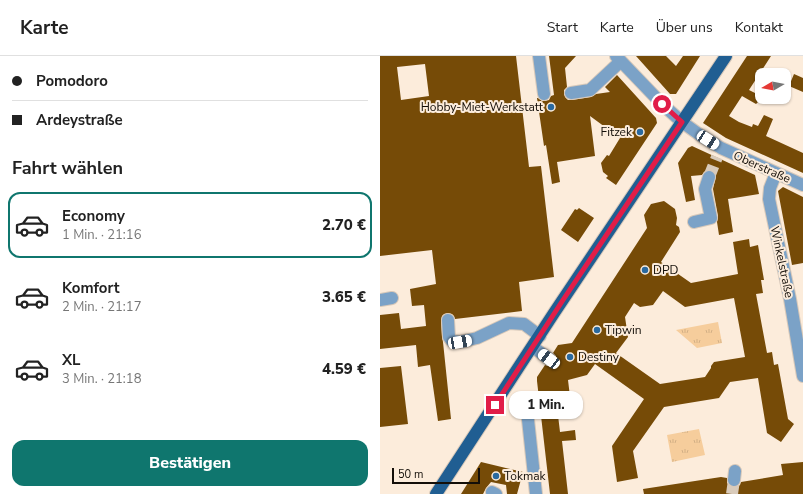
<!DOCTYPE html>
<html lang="de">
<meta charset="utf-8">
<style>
body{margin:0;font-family:"Nunito Sans",sans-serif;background:#f6f6f6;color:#222;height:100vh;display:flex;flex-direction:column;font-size:15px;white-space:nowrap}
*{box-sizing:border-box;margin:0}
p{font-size:13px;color:#767676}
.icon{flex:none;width:22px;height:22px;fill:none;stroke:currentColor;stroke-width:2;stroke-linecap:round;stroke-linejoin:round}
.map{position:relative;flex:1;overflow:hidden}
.details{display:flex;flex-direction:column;background:#fff;width:380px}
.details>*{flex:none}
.banner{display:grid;align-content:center;height:88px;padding:0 12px;background:#fff}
.needle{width:26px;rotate:260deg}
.controls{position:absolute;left:375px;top:12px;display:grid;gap:8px}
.controls a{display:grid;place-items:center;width:36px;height:36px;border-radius:8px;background:#fff;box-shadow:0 1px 3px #0004;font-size:20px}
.scale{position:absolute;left:12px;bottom:10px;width:88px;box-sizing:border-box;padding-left:4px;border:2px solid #130e08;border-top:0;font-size:11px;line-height:14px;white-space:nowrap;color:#130e08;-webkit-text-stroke:3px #fcecdb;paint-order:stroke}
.end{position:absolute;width:18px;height:18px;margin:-9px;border:5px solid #e11d48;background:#fff;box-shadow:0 0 0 2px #fff}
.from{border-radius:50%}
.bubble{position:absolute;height:28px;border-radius:12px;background:#fff;box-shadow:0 1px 3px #0004;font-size:13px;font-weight:800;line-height:28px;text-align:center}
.car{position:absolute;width:12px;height:24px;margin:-12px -6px;border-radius:5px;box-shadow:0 0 3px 1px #0007;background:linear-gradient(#fff 24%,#345 0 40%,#fff 0 76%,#345 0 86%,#fff 0)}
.banner b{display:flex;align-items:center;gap:14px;height:38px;font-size:15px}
.banner b+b{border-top:1px solid #e0e0e0}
.banner i{width:10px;height:10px;background:#222}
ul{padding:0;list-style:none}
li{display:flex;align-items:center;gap:12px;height:66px;margin:0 8px 6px;padding:0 4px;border:2px solid transparent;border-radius:12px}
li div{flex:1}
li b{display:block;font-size:15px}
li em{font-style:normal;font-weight:800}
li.active{border-color:#0f766e}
li>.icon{width:36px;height:36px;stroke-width:1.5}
h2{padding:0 12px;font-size:18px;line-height:48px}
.button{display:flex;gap:8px;margin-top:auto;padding:8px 12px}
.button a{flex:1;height:46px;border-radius:12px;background:#0f766e;color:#fff;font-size:16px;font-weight:800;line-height:46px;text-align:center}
header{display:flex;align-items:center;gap:24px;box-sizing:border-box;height:56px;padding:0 20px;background:#fff;border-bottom:1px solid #e0e0e0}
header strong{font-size:19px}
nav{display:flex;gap:22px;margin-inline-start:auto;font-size:14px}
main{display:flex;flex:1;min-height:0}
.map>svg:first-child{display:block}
.park{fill:url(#park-tufts)}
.building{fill:#764b07;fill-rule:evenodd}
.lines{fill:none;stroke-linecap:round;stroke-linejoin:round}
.minor-tunnel{stroke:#d9cbbb;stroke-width:12;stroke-dasharray:12 6;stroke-linecap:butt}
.minor-casing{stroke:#d7c8b9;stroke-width:14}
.major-casing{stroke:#d7c8b9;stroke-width:14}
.minor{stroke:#7ba2c7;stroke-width:12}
.major{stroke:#205e92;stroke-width:12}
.route{stroke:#e11d48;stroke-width:5}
.poi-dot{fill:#2a6aa0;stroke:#fcecdb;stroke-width:1.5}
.labels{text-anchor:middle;stroke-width:4;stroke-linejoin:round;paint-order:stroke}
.poi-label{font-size:12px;fill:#130e08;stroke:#fcecdb;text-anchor:start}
.street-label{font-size:12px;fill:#130e08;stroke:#fcecdb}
</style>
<header>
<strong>Karte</strong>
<nav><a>Start</a><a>Karte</a><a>Über uns</a><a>Kontakt</a></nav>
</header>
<main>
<section class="details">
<div class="banner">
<b><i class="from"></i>Pomodoro</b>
<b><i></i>Ardeystraße</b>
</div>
<h2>Fahrt wählen</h2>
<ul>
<li class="active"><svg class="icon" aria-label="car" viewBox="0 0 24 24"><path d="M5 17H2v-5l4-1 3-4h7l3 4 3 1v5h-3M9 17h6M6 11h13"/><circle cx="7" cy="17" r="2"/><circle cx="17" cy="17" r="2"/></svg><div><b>Economy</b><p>1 Min. · 21:16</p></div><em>2.70 €</em></li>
<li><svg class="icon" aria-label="car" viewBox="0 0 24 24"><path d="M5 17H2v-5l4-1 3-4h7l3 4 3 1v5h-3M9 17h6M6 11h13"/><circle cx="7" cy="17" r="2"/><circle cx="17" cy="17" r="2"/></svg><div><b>Komfort</b><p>2 Min. · 21:17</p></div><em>3.65 €</em></li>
<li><svg class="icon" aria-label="car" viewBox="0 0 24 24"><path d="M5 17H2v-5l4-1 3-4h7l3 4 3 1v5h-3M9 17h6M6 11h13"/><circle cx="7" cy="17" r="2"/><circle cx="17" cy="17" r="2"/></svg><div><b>XL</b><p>3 Min. · 21:18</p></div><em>4.59 €</em></li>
</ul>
<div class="button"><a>Bestätigen</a></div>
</section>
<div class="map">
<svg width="423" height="438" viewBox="0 0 423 438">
<defs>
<pattern id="park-tufts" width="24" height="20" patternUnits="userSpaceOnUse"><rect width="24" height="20" fill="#f6cd9c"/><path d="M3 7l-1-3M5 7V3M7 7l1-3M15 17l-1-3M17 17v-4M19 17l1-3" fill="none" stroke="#d2af85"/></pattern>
</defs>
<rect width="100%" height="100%" fill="#fcecdb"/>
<path class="park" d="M338,266L342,287L317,292L296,274Z
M319,373L325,399L292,406L287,379Z"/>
<path class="building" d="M0,0H136L149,111L161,110L174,221L139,226L142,255L75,263L74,260L72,258L68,257L64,258L62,260L61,264L62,281L63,286L71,363L58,365L50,309L38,311L36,289L0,293V259L19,257L21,273L46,270L44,249L32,250L30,233L56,228L52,194L0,200ZM45,8L49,40L21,44L17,11Z
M169,0H196L185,12L187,31L184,34V38L185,41L188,44H192L211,41L216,38L230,36L225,31L237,19L276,62L277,67L236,129L226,122L228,120L223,116L221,107L227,99L229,100L240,82L210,60L215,100L177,106L180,126L172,128L166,89L164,90L157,42H158L162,45H165L169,44L171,40L174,39Z
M256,0H286L296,10L303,0H320L296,38H290Z
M367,0H391L369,34L383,41L376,48L362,40L349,60L359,66L372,71L373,68L378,70L384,59L393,63L386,80L423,97V117L346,82L323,67Z
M414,18L423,22V36L409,30Z
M312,90L375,119L379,138L348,143L353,176L339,179L337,166L338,160L333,133L336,120L335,116L332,114H327L324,116L322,119L311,120L315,144L306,146L298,107L308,92Z
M403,131L423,141V207L412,209L398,135Z
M284,145L295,153L297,162L296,169L299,171L300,176L281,206L311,227L358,218L353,186L369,183L370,191L378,189L384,224H381L383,237L376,238L387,297L392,296L394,309L398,308L408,363L414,368L401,386L387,377L378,322L350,326L339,342L284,351L253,395L258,422L237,426L232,390L264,343L215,308L207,319L188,324L191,349L177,351L180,376L195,374L196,384L182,385L188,438H170L157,325V321L165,309L168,310H172L175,307L176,304V300L173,297L178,289L192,287L267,172L264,159L271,148ZM283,235L305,251L354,242L365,301L334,306L331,310V312L325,321L280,328L236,297L248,281L245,261L254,247L260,251L273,249Z
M199,152L214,162L198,186L181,174L195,153L197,154Z
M21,310L28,368L0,371V312Z
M101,406L143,416L137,438H127L126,429L111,426L106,432L103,438H81Z
M423,406V438H264L263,433L341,421L347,422V427L350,430L354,431H357L360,429L361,426L403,419L401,408Z"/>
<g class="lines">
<path class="minor-tunnel" d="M329,121L337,101
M352,438L354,424"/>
<defs>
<path id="minor" d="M159,0L164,38
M236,0L282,48L302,66L320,79L341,92L423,129
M191,37L210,34L241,5
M396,117L390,132L389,143L410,243L423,320
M314,166L331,162L325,133L329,121
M0,244L12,242
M68,264L69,281L72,285L80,286L97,282L129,267L144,268L160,280
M153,291L169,303
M146,345L156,438
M354,424L355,415
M112,436L116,438"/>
<path id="major" d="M56,438L174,257L346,0"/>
</defs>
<use href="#minor" class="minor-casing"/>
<use href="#major" class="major-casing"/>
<use href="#minor" class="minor"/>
<use href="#major" class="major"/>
</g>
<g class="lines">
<path class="route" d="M115,349L183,244L302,66L282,48"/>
</g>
<g class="poi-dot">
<circle cx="171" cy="51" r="4"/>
<circle cx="260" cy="76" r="4"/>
<circle cx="265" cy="214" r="4"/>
<circle cx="217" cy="274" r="4"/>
<circle cx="190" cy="301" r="4"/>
<circle cx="116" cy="420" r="4"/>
</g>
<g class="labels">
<g class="poi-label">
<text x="163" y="55" text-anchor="end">Hobby-Miet-Werkstatt</text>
<text x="252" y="80" text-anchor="end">Fitzek</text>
<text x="273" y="218">DPD</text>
<text x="225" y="278">Tipwin</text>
<text x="198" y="305">Destiny</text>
<text x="124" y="424">Tokmak</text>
</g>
<g class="street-label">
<text transform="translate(382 111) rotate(24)" y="4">Oberstraße</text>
<text transform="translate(402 206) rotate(78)" y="4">Winkelstraße</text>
</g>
</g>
</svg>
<div class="controls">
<a><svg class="needle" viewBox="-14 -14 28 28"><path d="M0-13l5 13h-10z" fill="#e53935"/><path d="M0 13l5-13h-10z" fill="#767676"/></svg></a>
</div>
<div class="scale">50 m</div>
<i class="end from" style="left:282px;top:48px"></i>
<i class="end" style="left:115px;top:349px"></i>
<div class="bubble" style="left:129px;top:335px;width:74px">1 Min.</div>
<i class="car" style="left:328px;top:84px;rotate:123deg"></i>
<i class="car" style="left:80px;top:286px;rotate:80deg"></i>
<i class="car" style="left:169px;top:303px;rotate:307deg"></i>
</div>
</main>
